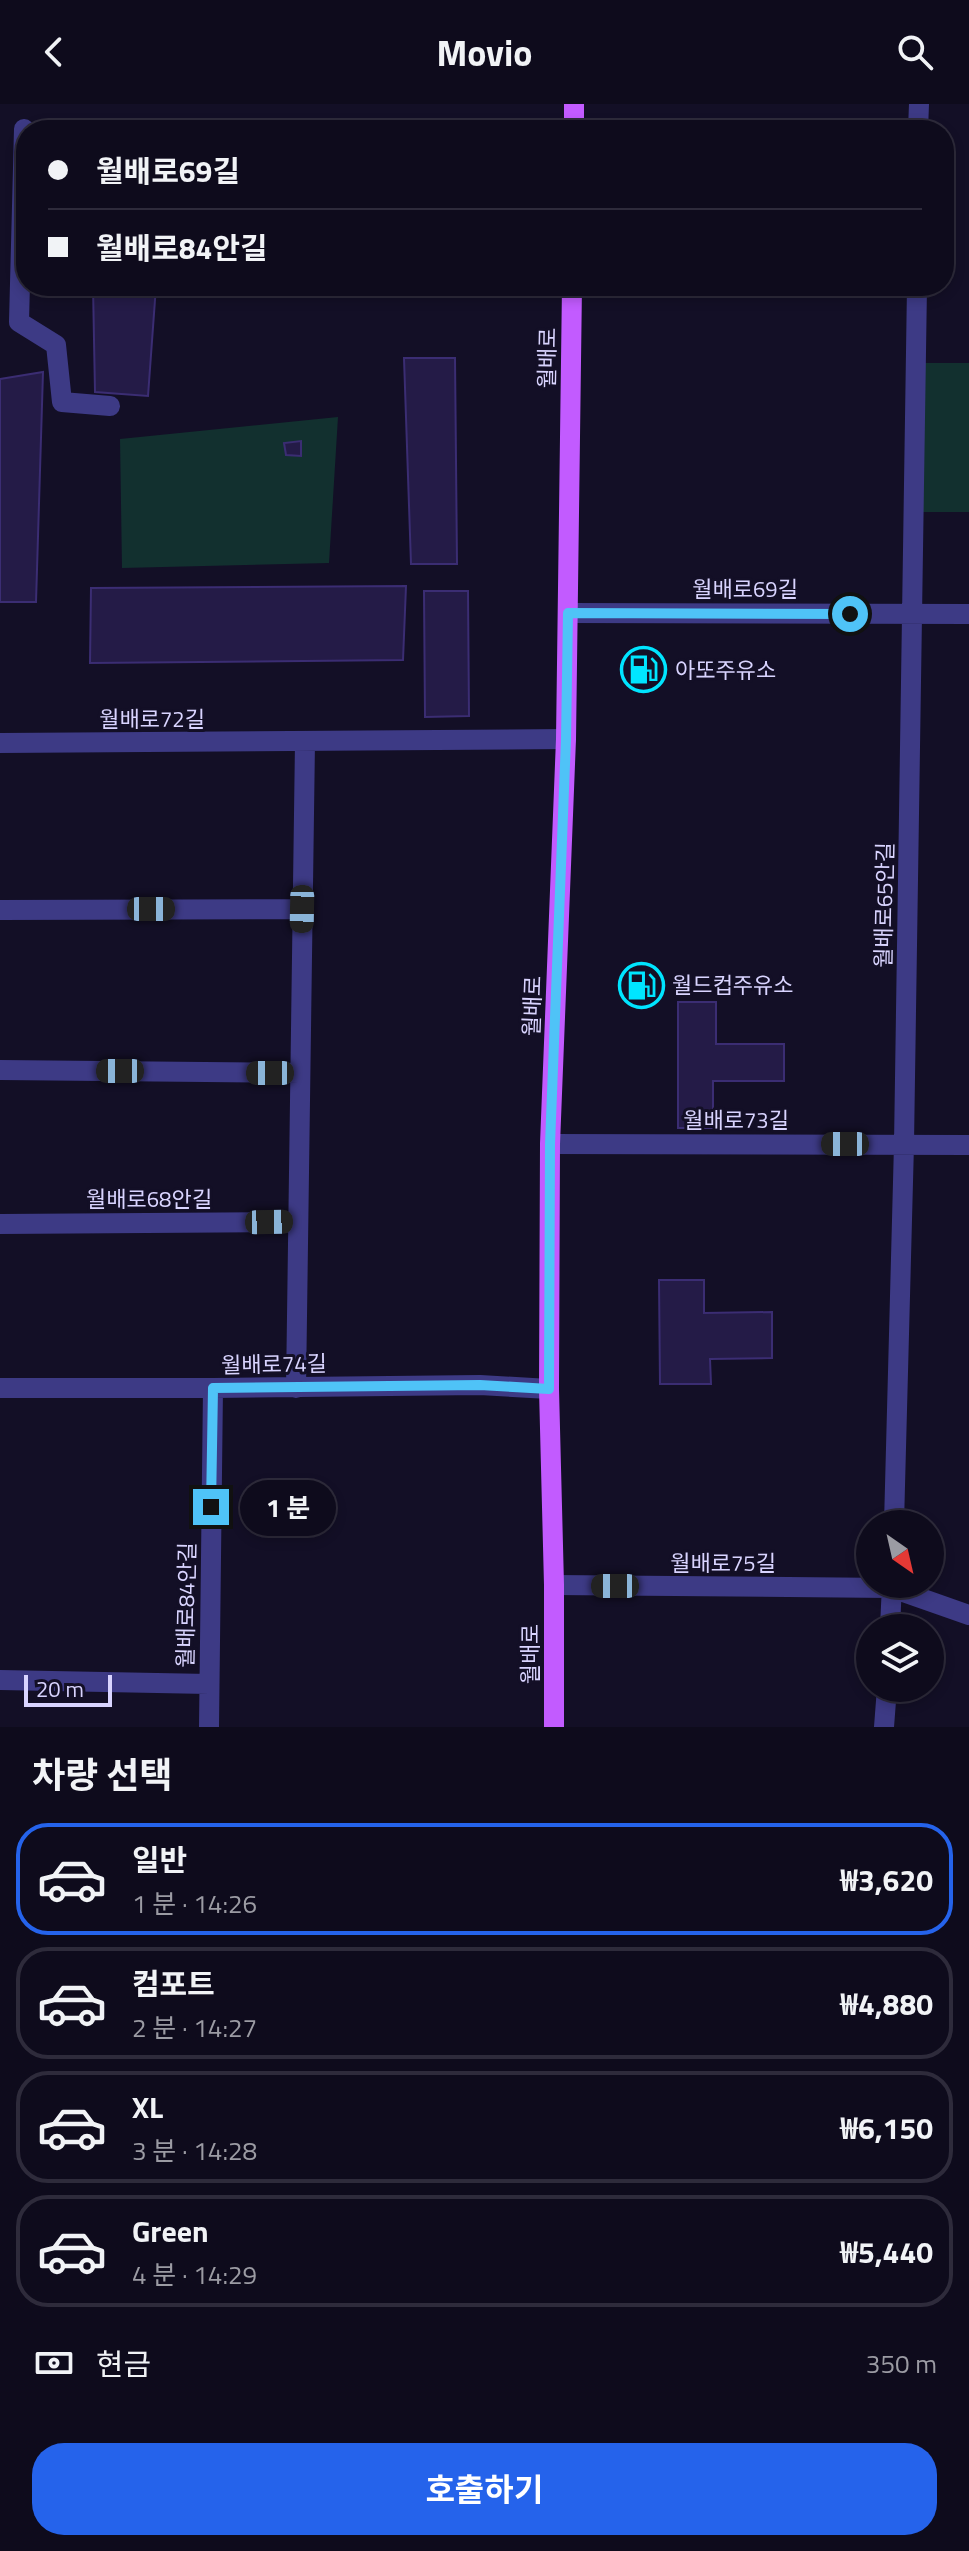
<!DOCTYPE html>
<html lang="ko">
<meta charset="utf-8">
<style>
body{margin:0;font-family:"Titillium Web","Noto Sans KR",sans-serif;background:#1c1929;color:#f1f3f6;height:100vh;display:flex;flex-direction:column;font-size:30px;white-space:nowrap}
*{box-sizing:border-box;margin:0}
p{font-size:26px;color:#9b9ba3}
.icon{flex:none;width:44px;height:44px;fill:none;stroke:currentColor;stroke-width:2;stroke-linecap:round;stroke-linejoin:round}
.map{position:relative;height:1623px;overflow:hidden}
.sheet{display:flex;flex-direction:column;background:#0e0b1c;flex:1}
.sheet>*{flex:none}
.guide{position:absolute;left:16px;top:16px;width:938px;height:176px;border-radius:32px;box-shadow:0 4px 12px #0003,0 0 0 2px #2e2b3b;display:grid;align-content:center;height:176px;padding:0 32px;background:#0e0b1c}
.needle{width:52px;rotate:146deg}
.tools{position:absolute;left:856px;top:1406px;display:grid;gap:16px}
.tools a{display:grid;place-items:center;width:88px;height:88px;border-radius:50%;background:#0e0b1c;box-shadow:0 4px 12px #0003,0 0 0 2px #2e2b3b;font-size:40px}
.scale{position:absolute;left:24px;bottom:20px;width:88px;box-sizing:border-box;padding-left:8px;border:4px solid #d9d4ff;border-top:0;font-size:22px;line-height:28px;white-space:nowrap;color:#d9d4ff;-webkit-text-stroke:6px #130f26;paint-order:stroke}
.end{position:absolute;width:36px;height:36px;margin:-18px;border:10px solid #4fc3f7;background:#111;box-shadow:0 0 0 4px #111}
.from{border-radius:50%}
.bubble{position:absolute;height:56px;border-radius:28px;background:#0e0b1c;box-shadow:0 4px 12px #0003,0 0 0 2px #2e2b3b;font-size:26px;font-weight:700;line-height:56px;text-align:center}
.car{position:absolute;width:24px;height:48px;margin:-24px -12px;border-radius:10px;box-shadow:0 0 6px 2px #0007;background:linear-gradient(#222 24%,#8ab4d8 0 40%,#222 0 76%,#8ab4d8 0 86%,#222 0)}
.guide b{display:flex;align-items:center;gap:28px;height:76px;font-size:30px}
.guide b+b{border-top:2px solid #2e2b3b}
.guide i{width:20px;height:20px;background:#f1f3f6}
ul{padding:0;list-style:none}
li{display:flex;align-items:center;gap:24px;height:112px;margin:0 16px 12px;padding:0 16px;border:4px solid #2e2b3b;border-radius:32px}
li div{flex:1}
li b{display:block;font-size:30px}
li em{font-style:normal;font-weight:700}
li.current{border-color:#2563eb}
li>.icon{width:72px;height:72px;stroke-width:1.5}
h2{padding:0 32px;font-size:36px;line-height:96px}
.pay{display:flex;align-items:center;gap:20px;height:88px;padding:0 32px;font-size:30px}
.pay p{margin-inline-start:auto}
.primary-button{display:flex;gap:16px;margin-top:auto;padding:16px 32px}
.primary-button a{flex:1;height:92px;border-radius:32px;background:#2563eb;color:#fff;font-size:32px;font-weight:700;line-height:92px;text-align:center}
header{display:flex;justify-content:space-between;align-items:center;height:104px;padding:0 32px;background:#0e0b1c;font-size:36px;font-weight:700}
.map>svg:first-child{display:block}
.green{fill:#12302f}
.building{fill:#241b47;stroke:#3b2d73;stroke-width:2}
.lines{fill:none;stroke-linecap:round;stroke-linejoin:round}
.minor{stroke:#3d3a85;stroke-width:20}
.major{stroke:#c25bff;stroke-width:20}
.route{stroke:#4fc3f7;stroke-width:10}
.labels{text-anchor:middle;stroke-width:6;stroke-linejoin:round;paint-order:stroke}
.street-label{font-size:22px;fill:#d9d4ff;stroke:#130f26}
.poi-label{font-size:22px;fill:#d9d4ff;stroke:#130f26;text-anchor:start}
</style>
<header><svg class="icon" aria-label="back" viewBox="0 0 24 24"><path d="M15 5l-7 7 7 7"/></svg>Movio<svg class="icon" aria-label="search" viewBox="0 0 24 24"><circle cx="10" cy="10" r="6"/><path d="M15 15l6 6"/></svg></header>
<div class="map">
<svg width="969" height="1623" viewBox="0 0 969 1623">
<rect width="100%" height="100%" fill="#130f26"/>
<path class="green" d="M916,259H969V408H914Z
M338,313L329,459L122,464L120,335Z"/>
<path class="building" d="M308,16L309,26H269V17Z
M471,21V26H441Z
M93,182H156L148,292L95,288Z
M410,182H473V190L410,187Z
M404,254H455L457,460H411Z
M43,268L36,498H0V275Z
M301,337V352L286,351L284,339Z
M406,482L403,556L90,559L91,484Z
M424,487H468L469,612L425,613Z
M678,898H716V940H784V977H713V1024H678Z
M659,1176H704V1209L772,1208V1254L710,1255L711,1280H660Z"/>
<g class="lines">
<path class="minor" d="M24,25L19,218L56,241L62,298L110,302
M918,26L919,0
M568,509L969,510
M0,639L566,635
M0,806L302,805
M0,966L300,969
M550,1040L969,1041
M0,1120L298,1118
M0,1284H213L480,1281L549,1285
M296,1284L305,638
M894,1420L904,1040L917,182
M554,1481L892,1484L969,1511
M890,1524L892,1480
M0,1576L209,1580
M209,1623L213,1284
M884,1623L887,1584"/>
<path class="major" d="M574,26V0
M554,1623V1481L549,1285L550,1040L566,635L572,182"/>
</g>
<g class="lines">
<path class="route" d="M211,1403L213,1284L480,1281L549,1285L550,1040L566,635L568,509L850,510"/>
</g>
<defs>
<symbol id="fuel-ring" viewBox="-11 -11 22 22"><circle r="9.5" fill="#130f26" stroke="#00e5ff" stroke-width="1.5"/><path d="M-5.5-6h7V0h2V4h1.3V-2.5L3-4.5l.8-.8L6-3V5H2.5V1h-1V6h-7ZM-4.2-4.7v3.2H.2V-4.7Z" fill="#00e5ff"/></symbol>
</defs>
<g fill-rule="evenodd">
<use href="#fuel-ring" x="618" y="540" width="51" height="51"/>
<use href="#fuel-ring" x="616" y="856" width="51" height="51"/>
</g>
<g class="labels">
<g class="street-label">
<text transform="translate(547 254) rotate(-89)" y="8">월배로</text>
<text x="745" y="493">월배로69길</text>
<text x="152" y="623">월배로72길</text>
<text transform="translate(884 801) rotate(-89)" y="8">월배로65안길</text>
<text transform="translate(532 902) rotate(-88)" y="8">월배로</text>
<text x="736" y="1024">월배로73길</text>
<text x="149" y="1103">월배로68안길</text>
<text transform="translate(274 1260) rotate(-1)" y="8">월배로74길</text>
<text x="723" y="1467">월배로75길</text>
<text transform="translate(186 1501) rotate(-89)" y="8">월배로84안길</text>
<text transform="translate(530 1550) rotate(-90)" y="8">월배로</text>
</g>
<g class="poi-label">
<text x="675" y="574">아또주유소</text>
<text x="672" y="889">월드컵주유소</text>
</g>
</g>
</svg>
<div class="tools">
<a><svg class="needle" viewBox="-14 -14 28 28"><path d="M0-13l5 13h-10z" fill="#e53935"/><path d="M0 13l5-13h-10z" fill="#9b9ba3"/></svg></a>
<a><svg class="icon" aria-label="layers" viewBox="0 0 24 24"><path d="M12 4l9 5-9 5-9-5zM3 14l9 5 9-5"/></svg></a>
</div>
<div class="scale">20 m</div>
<i class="end from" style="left:850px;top:510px"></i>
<i class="end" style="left:211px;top:1403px"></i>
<div class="bubble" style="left:240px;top:1376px;width:96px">1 분</div>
<i class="car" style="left:151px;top:805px;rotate:90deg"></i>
<i class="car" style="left:302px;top:805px;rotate:181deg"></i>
<i class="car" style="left:120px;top:967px;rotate:270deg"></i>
<i class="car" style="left:270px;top:969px;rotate:270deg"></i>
<i class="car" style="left:845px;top:1040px;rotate:270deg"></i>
<i class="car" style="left:269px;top:1118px;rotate:89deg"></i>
<i class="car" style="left:615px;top:1482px;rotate:270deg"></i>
<div class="guide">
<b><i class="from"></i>월배로69길</b>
<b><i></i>월배로84안길</b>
</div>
</div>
<section class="sheet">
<h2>차량 선택</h2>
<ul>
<li class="current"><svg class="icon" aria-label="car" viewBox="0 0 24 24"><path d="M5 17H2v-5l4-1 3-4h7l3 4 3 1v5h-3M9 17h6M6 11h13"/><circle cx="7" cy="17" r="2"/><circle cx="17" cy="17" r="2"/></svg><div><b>일반</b><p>1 분 · 14:26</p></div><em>₩3,620</em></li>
<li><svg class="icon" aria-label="car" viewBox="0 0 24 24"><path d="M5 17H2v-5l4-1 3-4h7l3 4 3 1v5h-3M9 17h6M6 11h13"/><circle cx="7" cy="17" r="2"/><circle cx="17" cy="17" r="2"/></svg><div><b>컴포트</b><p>2 분 · 14:27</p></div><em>₩4,880</em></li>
<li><svg class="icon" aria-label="car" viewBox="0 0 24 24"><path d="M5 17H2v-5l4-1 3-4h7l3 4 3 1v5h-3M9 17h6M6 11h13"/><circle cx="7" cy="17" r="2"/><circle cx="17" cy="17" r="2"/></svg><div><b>XL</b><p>3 분 · 14:28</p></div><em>₩6,150</em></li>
<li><svg class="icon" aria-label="car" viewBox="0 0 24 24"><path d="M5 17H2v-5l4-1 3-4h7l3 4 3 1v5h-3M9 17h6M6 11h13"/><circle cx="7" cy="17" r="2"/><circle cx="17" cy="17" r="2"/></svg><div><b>Green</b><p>4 분 · 14:29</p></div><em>₩5,440</em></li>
</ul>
<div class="pay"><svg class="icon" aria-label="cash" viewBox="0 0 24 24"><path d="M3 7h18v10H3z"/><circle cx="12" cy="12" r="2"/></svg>현금<p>350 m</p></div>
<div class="primary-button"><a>호출하기</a></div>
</section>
